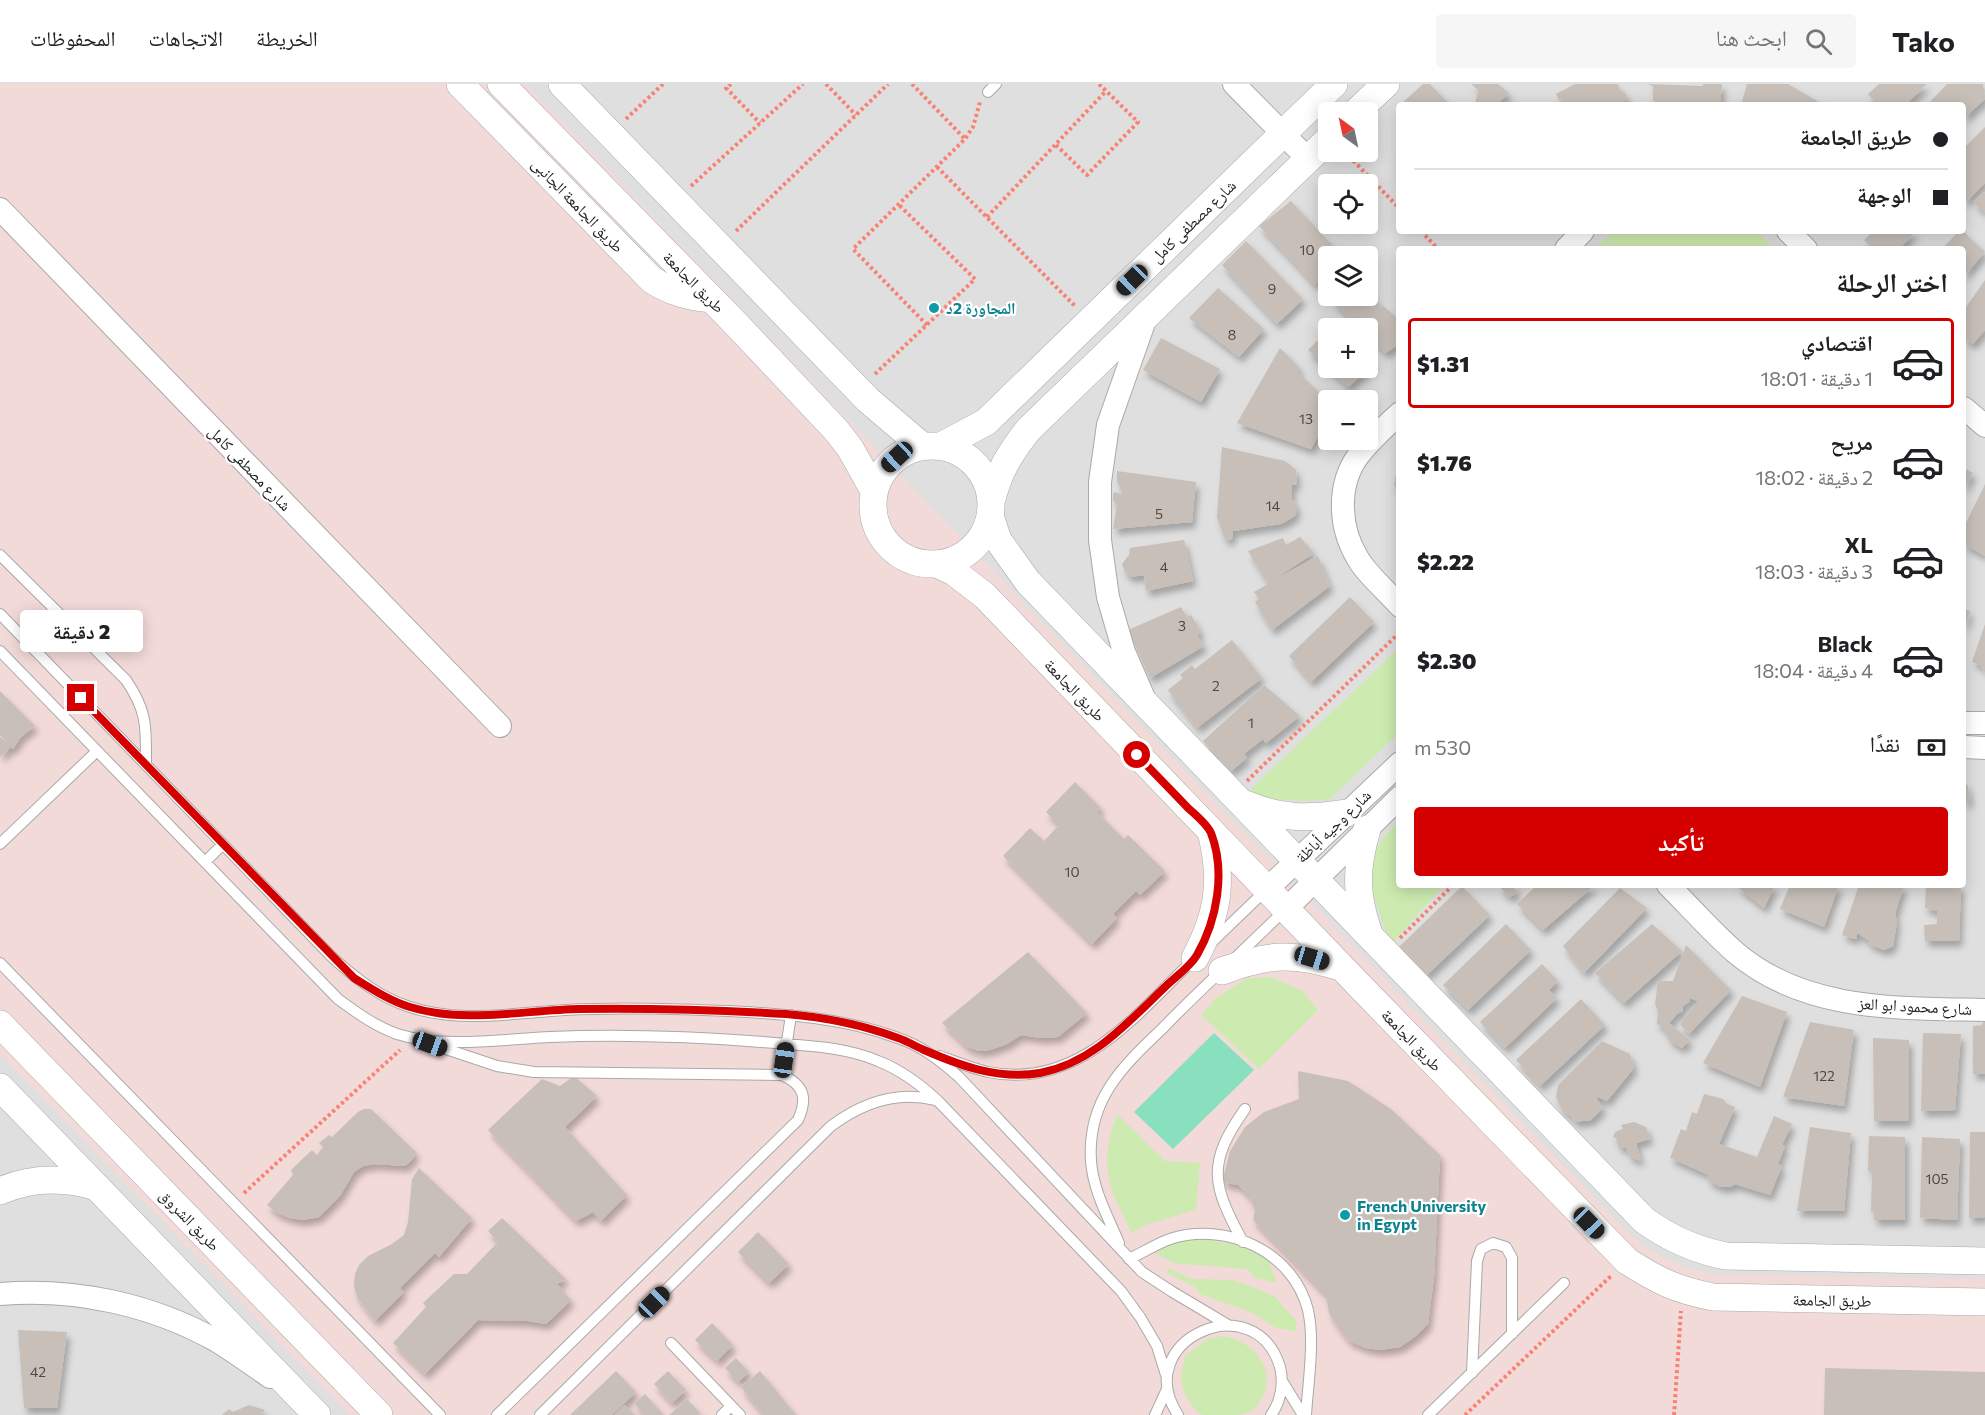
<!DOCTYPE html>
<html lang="ar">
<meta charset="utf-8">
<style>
body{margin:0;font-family:Commissioner,"Noto Naskh Arabic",sans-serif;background:#f6f6f6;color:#202124;direction:rtl;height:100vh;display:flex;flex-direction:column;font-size:22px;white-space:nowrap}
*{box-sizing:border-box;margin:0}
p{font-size:20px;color:#757577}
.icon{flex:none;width:33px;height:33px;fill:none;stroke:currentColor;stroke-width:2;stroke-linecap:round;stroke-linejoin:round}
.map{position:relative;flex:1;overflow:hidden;direction:ltr}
.side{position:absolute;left:1396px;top:162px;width:570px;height:642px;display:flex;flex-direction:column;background:#fff;border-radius:6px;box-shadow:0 3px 15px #0003;direction:rtl}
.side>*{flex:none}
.guide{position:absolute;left:1396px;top:18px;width:570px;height:132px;border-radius:6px;box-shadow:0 3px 15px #0003;direction:rtl;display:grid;align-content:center;height:132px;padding:0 18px;background:#fff}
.needle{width:39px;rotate:327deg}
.fabs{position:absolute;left:1318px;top:18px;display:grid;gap:12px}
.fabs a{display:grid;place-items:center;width:60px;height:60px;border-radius:6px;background:#fff;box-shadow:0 3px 15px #0003;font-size:30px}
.end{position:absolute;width:27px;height:27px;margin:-14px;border:8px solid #d40000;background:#fff;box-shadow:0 0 0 3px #fff}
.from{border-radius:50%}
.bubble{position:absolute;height:42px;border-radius:6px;background:#fff;box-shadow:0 3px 15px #0003;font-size:20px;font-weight:800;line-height:42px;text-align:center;direction:rtl}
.car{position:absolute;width:18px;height:36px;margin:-18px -9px;border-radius:8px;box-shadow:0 0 4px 2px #0007;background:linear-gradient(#222 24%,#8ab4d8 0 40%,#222 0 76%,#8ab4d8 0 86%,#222 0)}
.guide b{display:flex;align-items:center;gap:21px;height:57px;font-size:22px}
.guide b+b{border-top:2px solid #e0e0e0}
.guide i{width:15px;height:15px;background:#202124}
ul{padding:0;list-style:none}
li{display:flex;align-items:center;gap:18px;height:90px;margin:0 12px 9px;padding:0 6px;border:3px solid transparent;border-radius:6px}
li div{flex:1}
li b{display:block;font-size:22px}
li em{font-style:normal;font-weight:800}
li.current{border-color:#d40000}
li>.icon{width:54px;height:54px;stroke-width:1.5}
h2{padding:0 18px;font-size:27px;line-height:72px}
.pay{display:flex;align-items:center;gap:15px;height:66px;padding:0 18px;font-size:22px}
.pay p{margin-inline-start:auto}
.cta{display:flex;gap:12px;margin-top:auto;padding:12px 18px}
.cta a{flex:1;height:69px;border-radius:6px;background:#d40000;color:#fff;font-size:24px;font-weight:800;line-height:69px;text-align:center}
header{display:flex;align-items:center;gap:36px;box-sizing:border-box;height:84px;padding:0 30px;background:#fff;border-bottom:2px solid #e0e0e0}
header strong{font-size:28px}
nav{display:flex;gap:33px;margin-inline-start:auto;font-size:21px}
.search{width:420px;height:54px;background:#f6f6f6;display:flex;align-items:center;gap:15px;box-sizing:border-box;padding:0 21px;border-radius:6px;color:#757577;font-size:22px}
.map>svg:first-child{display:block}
.residential{fill:#e0dfdf;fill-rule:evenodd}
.commercial{fill:#f2dad9}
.grass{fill:#cdebb0}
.pitch{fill:#88e0be}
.building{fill:#c7bfb8;filter:url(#shadow)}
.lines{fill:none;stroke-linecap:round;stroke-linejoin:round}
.service-casing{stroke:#a9a9a9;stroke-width:12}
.minor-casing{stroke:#a9a9a9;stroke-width:24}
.tertiary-casing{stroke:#a9a9a9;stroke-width:28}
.path{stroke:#fa8072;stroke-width:4;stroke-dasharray:3 3;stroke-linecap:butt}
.service{stroke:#fff;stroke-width:10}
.minor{stroke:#fff;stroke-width:22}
.tertiary{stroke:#fff;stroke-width:27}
.route{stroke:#d40000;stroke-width:8}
.culture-dot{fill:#0f9aa8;stroke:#fff;stroke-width:2}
.labels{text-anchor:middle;stroke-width:4.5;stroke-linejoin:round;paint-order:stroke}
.number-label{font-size:14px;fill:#4b4948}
.street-label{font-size:16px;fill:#222;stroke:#fff}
.culture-label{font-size:16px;font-weight:bold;fill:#0d838f;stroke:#fff;text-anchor:start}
</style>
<header>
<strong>Tako</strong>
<div class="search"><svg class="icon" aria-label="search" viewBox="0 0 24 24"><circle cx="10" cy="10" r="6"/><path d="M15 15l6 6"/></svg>ابحث هنا</div>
<nav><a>الخريطة</a><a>الاتجاهات</a><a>المحفوظات</a></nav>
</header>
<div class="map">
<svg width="1985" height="1331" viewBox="0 0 1985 1331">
<defs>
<filter id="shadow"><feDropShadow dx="3.5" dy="6" stdDeviation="3" flood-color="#0004"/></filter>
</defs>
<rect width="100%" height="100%" fill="#f2efe9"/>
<path class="residential" d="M0,0H1985V1331H0ZM1400,21H1964V147H1400ZM1329,28H1368V68H1329ZM1329,100H1368V140H1329ZM1400,165H1964V801H1400ZM1329,172H1368V212H1329ZM1329,244H1368V284H1329ZM1329,316H1368V356H1329Z"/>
<path class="commercial" d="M0,0H526L1628,1149L1647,1164L1669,1176L1691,1185L1716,1190L1985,1195V1331H350L0,970Z"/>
<path class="grass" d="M1614,147H1757L1773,165H1593Z
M1399,564V649L1330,715L1307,717L1271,715L1249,707Z
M1394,741L1399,746L1400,801H1444L1390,862L1369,797L1375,765Z
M1271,893L1302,907L1318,926L1259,985L1201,931L1216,914L1247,894Z
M1117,1030L1165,1077L1200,1079L1196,1126L1148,1140L1131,1149C1126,1135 1118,1123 1113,1110C1103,1081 1107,1058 1117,1030Z
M1188,1152L1242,1162L1268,1175L1277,1199L1255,1194L1247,1185L1173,1179L1151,1167Z
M1168,1184L1192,1195L1233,1196L1258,1205L1274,1212L1296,1236V1248L1274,1243L1253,1229L1200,1210L1195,1203L1167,1189Z
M1222,1252C1259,1257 1283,1294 1254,1325C1247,1331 1237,1331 1228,1331C1220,1331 1212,1331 1204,1331C1197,1330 1195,1325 1191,1320C1178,1302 1181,1292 1185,1272L1207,1255Z"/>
<path class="pitch" d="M1214,949L1254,986L1173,1065L1134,1028Z"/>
<path class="building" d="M1423,0H1430L1450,21H1400Z
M1471,0H1498L1509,9L1497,21H1475L1478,6Z
M1575,0H1618L1620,6L1625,9L1627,15L1618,21H1567L1562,15L1559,16L1556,10Z
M1647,0L1703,2V0H1722L1720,21H1654L1655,16L1653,17V2Z
M1747,0H1788L1824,21H1741Z
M1879,0H1927L1905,21H1878L1868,10Z
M1947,0H1983L1985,15L1964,34V21H1927Z
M1985,43V99L1966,118L1964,115V64Z
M1985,108V129L1973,118Z
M1291,117L1342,172H1329V187L1315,201L1259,142Z
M1873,147H1916L1899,165H1873L1864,156Z
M1959,147H1963L1985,168L1964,192V165H1942Z
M1246,157L1303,215L1277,240L1222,181Z
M1985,196V246L1973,260L1964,254V226Z
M1218,204L1264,245L1239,273L1189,234Z
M1368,204L1378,219L1376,221L1381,225L1382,221L1396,233L1400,240V260L1385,269L1368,252V244H1360L1335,220L1333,213L1368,212Z
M1333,241L1337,244H1329V284H1368V276L1373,281L1348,303L1308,266Z
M1161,254L1220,285L1201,318L1143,286Z
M1280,264L1299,283V289L1329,318V332L1311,365L1237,339Z
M1222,363L1285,377L1296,386L1297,400L1292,401V416L1295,418L1297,426L1295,432L1281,440L1233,447L1232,455L1225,456L1217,433Z
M1400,383V410L1394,402L1395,394Z
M1964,384L1973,389L1964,405Z
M1117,387L1196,398L1192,438L1113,445L1117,421L1113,416V412L1114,408L1122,410V408L1117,397Z
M1985,400V472L1964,460V443Z
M1300,453L1314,469L1272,497L1318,472L1330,502L1272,546L1255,518L1259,515L1254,508L1268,500L1248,467L1283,454L1286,461Z
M1184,456L1193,497L1146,507L1144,491L1131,493L1125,488L1122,480L1129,471L1130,464Z
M1350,513L1374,538L1311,598L1289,572Z
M1181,523L1187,533L1191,531L1201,548L1197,551L1204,562L1150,594L1128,546Z
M1964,525L1970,527L1964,545Z
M1985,540V589L1980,581L1972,578Z
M1232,556L1262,594L1197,644L1168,606L1183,594L1180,591L1192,581L1195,585Z
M1264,601L1300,632L1266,659L1263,655L1244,670L1247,674L1231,687L1203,657Z
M0,607L35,642L21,653L13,665L11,663L0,673V653L9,660L0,651Z
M1964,697L1968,702L1970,718H1964Z
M1075,698L1101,724L1097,728L1124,755L1128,751L1165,787L1140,811L1136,807L1113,830L1117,834L1092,860L1003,772L1030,744L1044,757L1059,741L1046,728Z
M1498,801H1518L1514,804L1518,809L1509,813Z
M1537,801H1595L1543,846L1517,820Z
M1735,801H1775L1764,824Z
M1790,801H1839L1824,843L1780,825Z
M1859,801H1904L1895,830L1897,838L1893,862L1884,866L1869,860L1868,856L1857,849L1856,855L1842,851Z
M1926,801H1961L1959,857H1925L1924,841L1937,840V827L1925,824Z
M1462,802L1490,831L1427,891L1399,863Z
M1620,804L1647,824L1584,889L1563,862Z
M1506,840L1531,866L1468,926L1443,901Z
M1652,840L1682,867L1624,919L1595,889Z
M1686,861L1731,906L1689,950L1680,940L1698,917L1690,914L1689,918L1683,922V927L1677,930L1669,939L1690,956L1682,964L1670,957L1663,943L1657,940L1658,927L1655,920L1658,897H1673Z
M1028,868L1087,929L1058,953L1041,954L1021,951L1007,960L990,966L979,967L967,963L942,939Z
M1542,880L1558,897L1549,906L1557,914L1505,964L1480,938Z
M1742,912L1787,928L1760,1003L1703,979Z
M1581,915L1605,941L1540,1002L1516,976Z
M1985,934V990H1973V942L1982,941Z
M1810,938L1854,946L1844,1022L1783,1013Z
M1923,949L1961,950L1955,1026L1921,1027Z
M1873,954L1909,956V1037H1874Z
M1602,957L1630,970L1634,984L1607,1017L1598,1013L1596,1014L1603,1024L1591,1036L1574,1038L1572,1033L1562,1026L1556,1013L1558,1001Z
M1298,987L1348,997L1391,1025L1440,1071L1434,1193L1428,1240L1416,1252L1400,1263L1380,1266L1366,1264L1349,1257L1338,1243L1329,1229L1326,1211L1253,1136L1255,1126L1250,1113L1238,1101L1222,1098L1230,1067L1245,1043L1264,1028L1299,1015Z
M574,992L597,1012L565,1043L627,1111L601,1137L593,1128L576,1137L488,1046L542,995L560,1002Z
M1704,1010L1723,1015L1727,1020L1735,1023L1719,1060L1757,1073L1774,1032L1792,1040L1782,1061L1785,1062L1778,1080L1782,1082L1770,1111L1735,1100L1730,1103H1721L1707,1096L1709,1091L1670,1074L1681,1045L1686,1047L1692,1028L1697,1030Z
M364,1025H371L416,1068L412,1076L405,1082L375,1080L363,1082L354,1088L340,1112L319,1133L303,1136L290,1134L277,1129L267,1121L293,1091L291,1086L312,1066L317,1071L323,1063L319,1059L329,1051L332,1053L358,1028Z
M1634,1038L1646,1043L1650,1055L1636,1059L1641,1077L1630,1073L1626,1063L1619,1064L1616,1054L1613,1053L1615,1048L1623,1045L1621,1041Z
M1810,1043L1851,1049L1844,1127H1797Z
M1970,1048H1985V1133L1969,1134Z
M1869,1052L1905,1053V1136H1874V1127H1871L1872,1088L1868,1087Z
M1922,1053L1960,1055L1957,1136L1920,1134Z
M419,1084L472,1134L439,1173L435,1169L400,1204L404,1208L375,1237L357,1213L354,1202L355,1190L359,1181L368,1172L392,1160L404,1151L408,1138L412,1095Z
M502,1134L566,1195L557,1200L571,1216L546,1240L528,1237L478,1236L425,1290L393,1259L426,1223L423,1219L454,1190H467L498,1158L488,1147Z
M758,1148L789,1180L769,1199L738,1168Z
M712,1239L733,1261L717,1277L695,1256Z
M18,1246L67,1248L57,1324H24Z
M736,1274L749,1288L738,1298L725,1284Z
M1825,1284L1985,1288V1331H1824Z
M616,1287L636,1308L612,1331H570Z
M668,1287L686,1306L672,1319L654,1300Z
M760,1287L796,1331H764L741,1303Z
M645,1310L664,1331H644L634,1319Z
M687,1315L700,1329L697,1331H669Z
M249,1321L265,1326L260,1331H222L229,1325L233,1328Z
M625,1321L635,1331H614Z"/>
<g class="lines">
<defs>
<path id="service" d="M988,8L996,0
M0,471L126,596C148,628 146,644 146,681
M0,530L332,873C355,894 378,912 407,922C457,940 514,929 565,926C619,923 674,925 729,927C786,930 844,934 898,954C922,962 941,977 959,993L1142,1188L1171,1207L1228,1241
M0,567L338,915C357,929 375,942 397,950C445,965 502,955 551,953C626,950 701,953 775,959C810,962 845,963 878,977C901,986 920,1000 938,1017L1121,1207L1140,1233L1157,1262L1167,1294
M0,760L97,667
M205,778L223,760
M1211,859L1267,805
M1235,874L1286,825
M0,879L440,1331
M428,959L497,982L534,988L782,991C804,1001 808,1014 798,1036L497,1331
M940,972C956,978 971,984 988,988C1078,1007 1138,929 1195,874
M782,991L791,931
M1243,1158C1212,1101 1206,1080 1245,1025
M1119,1159C1108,1133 1093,1106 1091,1077C1087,1016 1122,983 1162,945C1181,925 1201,906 1221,887
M1129,1175C1142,1169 1156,1160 1170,1155C1226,1137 1293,1167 1308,1226C1315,1257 1308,1299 1306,1331
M671,1259L740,1331
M1472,1289L1477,1177L1481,1165L1493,1159L1506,1163L1512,1174V1250
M1282,1297L1303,1331
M540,1331L831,1042C862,1019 896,1006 935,1016
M722,1331L731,1322
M1155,1331L1167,1305
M1178,1331C1129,1256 1255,1200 1280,1283C1284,1298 1281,1318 1271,1331
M1428,1331L1564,1199"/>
<path id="minor" d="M1234,0L1308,75
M0,125L500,642
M1788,147L1806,165
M1566,165L1583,147
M1964,324L1985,342
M1400,329C1385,343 1370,356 1358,372C1337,401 1339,443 1357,473C1366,490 1387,507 1400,522
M1144,614L1124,568L1108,513L1100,456V398L1108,341L1146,233
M1964,639H1985
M1964,663L1985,664
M1668,801C1691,824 1712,848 1736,869C1806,928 1899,924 1985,926
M1267,805L1400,679
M1286,825L1400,713
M0,1210C75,1204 151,1220 217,1257C235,1268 253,1281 270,1293"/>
<path id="tertiary" d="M460,0L652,196C671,208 688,213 711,215
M501,0L737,241L836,346L850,364L874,407
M562,0L868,316L922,362
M1356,28L1386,0
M873 421a59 59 0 1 1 118 0a59 59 0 1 1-118 0Z
M941,362L986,338L1334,0
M991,418C999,387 1008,372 1028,346L1329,55
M990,432L998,456L1028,498L1644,1136C1670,1155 1695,1166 1726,1172L1985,1177
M937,480L954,488L985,512L1356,898L1627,1177C1658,1197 1677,1206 1713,1213L1985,1218
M1245,720C1281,735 1308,735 1346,729
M1367,745C1356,783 1355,809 1368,847
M1195,874C1219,829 1223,796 1211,747
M1222,887C1268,870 1293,868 1340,883
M0,940L379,1331
M0,1003L317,1331
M0,1107C32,1093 64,1093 97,1103"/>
</defs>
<use href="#service" class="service-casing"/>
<use href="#minor" class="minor-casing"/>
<use href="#tertiary" class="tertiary-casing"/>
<path class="path" d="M731,0L726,4L760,39
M826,0L856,31
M912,0L965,55
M626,35L663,0
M1056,61L1087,91L1138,38L1099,0
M1345,68L1400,125
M937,83L1075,222
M691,102L803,0
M987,133L1106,7
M736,147L888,0
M1421,147L1438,165
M927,241L853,165L965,55L973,43L980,18
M875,290L975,195L898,120
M1247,697L1400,548
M1400,854L1453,801
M244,1109L400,966
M1465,1331L1612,1191
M1674,1331L1681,1227"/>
<use href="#service" class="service"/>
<use href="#minor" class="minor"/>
<use href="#tertiary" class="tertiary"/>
</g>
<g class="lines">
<path class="route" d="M81,614L354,894C372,905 390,917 410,923C465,940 524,926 580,925C649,924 718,926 786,930C823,933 863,941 898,954C907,957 915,962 924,966C961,982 999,996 1040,989C1093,979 1128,938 1165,903C1175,893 1190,883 1197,871C1217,836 1226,788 1211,749C1207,740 1196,731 1188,724C1171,706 1154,689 1137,671"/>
</g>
<g class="culture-dot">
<circle cx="934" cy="224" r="6"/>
<circle cx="1345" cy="1131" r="6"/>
</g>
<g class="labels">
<g class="number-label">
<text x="1307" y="171">10</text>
<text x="1272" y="210">9</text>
<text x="1232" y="256">8</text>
<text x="1306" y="340">13</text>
<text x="1273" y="427">14</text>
<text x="1159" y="435">5</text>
<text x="1164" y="488">4</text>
<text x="1182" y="547">3</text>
<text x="1216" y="607">2</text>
<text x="1251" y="644">1</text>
<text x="1072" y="793">10</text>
<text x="1824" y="997">122</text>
<text x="1937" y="1100">105</text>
<text x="38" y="1293">42</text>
</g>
<g class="street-label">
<text transform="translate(578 121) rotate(46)" y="6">طريق الجامعة الجانبى</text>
<text transform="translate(1193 137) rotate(-44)" y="6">شارع مصطفى كامل</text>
<text transform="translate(694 198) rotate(45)" y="6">طريق الجامعة</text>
<text transform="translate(250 384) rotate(46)" y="6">شارع مصطفى كامل</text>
<text transform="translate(1075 606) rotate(46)" y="6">طريق الجامعة</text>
<text transform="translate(1333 742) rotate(-44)" y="6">شارع وجيه أباظة</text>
<text transform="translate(1915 922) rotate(3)" y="6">شارع محمود ابو العز</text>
<text transform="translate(1412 956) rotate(46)" y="6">طريق الجامعة</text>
<text transform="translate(190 1136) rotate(46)" y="6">طريق الشروق</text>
<text transform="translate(1832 1216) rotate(1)" y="6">طريق الجامعة</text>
</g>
<g class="culture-label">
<text x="946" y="230">المجاورة 2د</text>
<text x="1357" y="1128">French University<tspan x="1357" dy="18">in Egypt</tspan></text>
</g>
</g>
</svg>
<div class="fabs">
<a><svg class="needle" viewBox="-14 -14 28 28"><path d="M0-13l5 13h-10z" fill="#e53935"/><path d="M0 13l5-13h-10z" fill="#757577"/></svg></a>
<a><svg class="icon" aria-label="locate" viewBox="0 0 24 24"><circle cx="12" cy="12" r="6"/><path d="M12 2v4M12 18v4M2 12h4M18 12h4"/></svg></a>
<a><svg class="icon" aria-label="layers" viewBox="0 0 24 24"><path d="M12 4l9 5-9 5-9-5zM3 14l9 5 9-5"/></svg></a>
<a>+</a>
<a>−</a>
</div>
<i class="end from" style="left:1137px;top:671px"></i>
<i class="end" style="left:81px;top:614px"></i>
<div class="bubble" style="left:20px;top:526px;width:123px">2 دقيقة</div>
<i class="car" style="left:1132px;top:196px;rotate:226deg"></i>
<i class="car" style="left:897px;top:373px;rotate:227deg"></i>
<i class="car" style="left:1312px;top:874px;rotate:107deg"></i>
<i class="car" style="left:430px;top:960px;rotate:110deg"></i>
<i class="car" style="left:784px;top:976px;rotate:8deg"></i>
<i class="car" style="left:1589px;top:1139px;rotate:136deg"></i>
<i class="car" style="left:654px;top:1218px;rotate:45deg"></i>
<div class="guide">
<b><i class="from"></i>طريق الجامعة</b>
<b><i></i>الوجهة</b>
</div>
<section class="side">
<h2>اختر الرحلة</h2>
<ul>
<li class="current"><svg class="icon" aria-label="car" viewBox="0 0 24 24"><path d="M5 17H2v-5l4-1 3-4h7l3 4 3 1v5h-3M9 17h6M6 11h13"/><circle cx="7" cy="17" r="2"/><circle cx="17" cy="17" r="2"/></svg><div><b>اقتصادي</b><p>1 دقيقة · 18:01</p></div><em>$1.31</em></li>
<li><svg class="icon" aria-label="car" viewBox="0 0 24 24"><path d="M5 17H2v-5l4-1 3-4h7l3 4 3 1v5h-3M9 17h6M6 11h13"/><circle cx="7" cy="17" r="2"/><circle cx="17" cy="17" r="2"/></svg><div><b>مريح</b><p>2 دقيقة · 18:02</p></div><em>$1.76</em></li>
<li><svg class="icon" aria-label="car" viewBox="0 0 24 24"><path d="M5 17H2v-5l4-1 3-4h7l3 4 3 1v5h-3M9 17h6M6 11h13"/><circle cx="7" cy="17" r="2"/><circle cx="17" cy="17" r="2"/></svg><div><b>XL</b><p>3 دقيقة · 18:03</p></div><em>$2.22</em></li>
<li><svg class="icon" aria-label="car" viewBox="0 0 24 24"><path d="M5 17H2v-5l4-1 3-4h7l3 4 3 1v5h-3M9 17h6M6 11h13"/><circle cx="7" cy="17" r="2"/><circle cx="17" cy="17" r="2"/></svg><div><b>Black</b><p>4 دقيقة · 18:04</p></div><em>$2.30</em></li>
</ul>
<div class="pay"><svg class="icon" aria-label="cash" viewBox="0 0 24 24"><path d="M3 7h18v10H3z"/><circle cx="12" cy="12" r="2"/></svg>نقدًا<p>530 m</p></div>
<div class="cta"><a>تأكيد</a></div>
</section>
</div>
